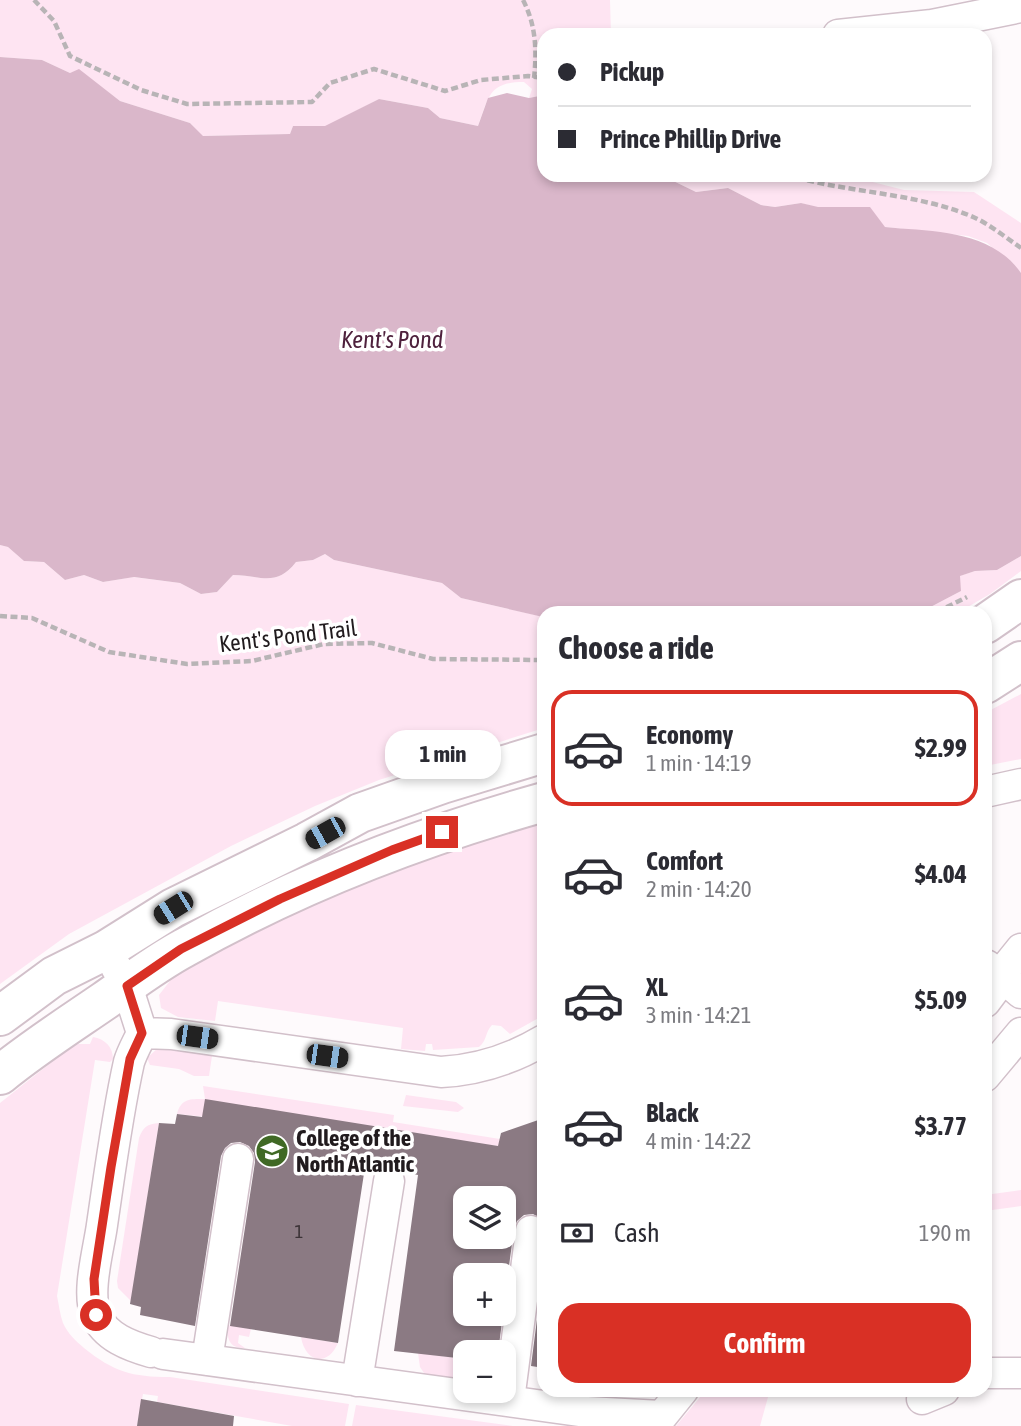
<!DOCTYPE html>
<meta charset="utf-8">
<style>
body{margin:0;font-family:"Asap Condensed",sans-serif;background:#f7f7f7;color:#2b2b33;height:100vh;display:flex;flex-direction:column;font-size:26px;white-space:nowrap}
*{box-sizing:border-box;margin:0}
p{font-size:23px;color:#7c7c81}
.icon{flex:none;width:38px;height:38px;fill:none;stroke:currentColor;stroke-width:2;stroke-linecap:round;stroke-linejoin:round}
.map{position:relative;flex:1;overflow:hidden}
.side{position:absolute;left:537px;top:606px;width:455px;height:791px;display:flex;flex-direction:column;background:#fff;border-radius:21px;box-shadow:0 4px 10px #0003}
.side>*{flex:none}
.banner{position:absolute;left:537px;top:28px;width:455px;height:154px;border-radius:21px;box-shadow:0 4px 10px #0003;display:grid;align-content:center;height:154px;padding:0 21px;background:#fff}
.controls{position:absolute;left:453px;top:1186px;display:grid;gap:14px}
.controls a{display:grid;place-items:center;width:63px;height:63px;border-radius:14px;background:#fff;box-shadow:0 4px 10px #0003;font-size:35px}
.end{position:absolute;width:32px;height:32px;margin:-16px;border:9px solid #d93025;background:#fff;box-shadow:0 0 0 4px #fff}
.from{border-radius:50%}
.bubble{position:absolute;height:49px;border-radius:21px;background:#fff;box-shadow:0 4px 10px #0003;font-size:23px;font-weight:700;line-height:49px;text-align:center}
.car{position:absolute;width:21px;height:42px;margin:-21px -10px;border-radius:9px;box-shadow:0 0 5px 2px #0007;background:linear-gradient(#222 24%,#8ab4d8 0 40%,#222 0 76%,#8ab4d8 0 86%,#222 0)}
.banner b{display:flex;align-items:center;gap:24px;height:66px;font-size:26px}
.banner b+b{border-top:2px solid #e1e1e2}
.banner i{width:18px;height:18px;background:#2b2b33}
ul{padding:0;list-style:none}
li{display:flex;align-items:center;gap:21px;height:116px;margin:0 14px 10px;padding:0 7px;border:4px solid transparent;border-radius:21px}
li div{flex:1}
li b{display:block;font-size:26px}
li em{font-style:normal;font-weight:700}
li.selected{border-color:#d93025}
li>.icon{width:63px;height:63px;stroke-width:1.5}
h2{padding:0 21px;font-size:32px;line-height:84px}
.pay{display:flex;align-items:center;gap:18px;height:77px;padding:0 21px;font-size:26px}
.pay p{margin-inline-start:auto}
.button{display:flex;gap:14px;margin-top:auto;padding:14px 21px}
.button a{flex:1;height:80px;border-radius:21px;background:#d93025;color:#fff;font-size:28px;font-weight:700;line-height:80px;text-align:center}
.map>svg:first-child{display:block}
.green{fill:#fee4f2}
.water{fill:#dab7ca}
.building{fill:#8b7a83;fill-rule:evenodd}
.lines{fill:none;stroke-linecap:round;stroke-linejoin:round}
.minor-casing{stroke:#d2c0ca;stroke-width:33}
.major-casing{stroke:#d2c0ca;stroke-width:42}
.path{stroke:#b8b4b6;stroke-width:4.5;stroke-dasharray:7 3.5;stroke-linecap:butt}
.minor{stroke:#fff;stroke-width:30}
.major{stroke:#fff;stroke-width:38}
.route{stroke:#d93025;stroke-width:9}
.labels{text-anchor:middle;stroke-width:7;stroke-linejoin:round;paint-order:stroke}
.number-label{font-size:19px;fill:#3c3337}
.street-label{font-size:23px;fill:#211b1e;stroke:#fff}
.poi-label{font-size:23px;font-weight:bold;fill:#211b1e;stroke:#fff;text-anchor:start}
.water-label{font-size:24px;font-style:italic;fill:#4e213d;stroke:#fff}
</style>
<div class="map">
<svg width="1021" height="1426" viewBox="0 0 1021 1426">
<rect width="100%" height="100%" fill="#fefafc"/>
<path class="green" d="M0,0H610L611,35H544V95L529,98L532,89L524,82C489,82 489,96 478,126L440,118L428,108L379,99L325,127L293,126L290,134L202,136L190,123L120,101L79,70L70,73L42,60L0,57Z
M661,175H845L904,190L974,192L1021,223V273L987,243L968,236L885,227L801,203L775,207L761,205L728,188L696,192Z
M0,545L8,547L24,561L44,562L65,580L84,575L103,582L133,577L180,583L201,594L217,592L233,575C260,575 276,588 296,562L313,560L325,554L334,560L442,583L461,598L544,617V728L379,780L315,806L231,846L69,934L0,984Z
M1021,556V571L990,594L959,612H921L961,591L959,576L975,571L997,570Z
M1021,694V759L985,766V713Z
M544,823V1015L510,1034L501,1026L492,1025C485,1032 487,1041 479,1047L433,1050L432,1044H426L425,1051L401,1049L403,1028L218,1001L215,1021L178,1017L161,1008L159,995L173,977L251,932L321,901L440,854Z
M93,1037C105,1039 113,1047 113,1059L110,1062L95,1060L57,1296C59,1305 60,1315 63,1323C68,1334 76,1341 84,1348C114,1372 132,1377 170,1377L349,1404L345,1426H292L157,1402L158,1396L143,1394L137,1426H0V1103L63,1053L78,1044H90Z
M158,1048L212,1056L209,1076H194L179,1069L150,1065L147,1058Z
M203,1086L394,1115L393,1122L500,1139L498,1146L177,1114C181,1098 191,1099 205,1099Z
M406,1095L456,1102L464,1108L458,1112L403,1106Z
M159,1123L131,1301L118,1288L117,1281L139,1138C143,1127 147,1124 159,1123Z
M1021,1190V1206L985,1211V1195Z
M228,1325L251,1329L249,1337L239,1335L238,1343L245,1348C230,1349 226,1339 228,1325Z
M301,1337L338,1343C327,1368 305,1362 301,1337Z
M418,1353L465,1359V1379L459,1382L426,1376L420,1367Z
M706,1390H770L760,1426H676Z
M356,1405L513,1426H352Z"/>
<path class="water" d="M0,57L42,60L70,73L79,69L120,101L190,123L203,136L290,134L293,126H325L379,99L428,108L440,118L478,126L488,98L507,93L529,98L544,95V175H661L696,192L728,188L761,205L775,207L801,203L818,207H870L885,227C933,232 990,229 1021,273V556L997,570L975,571L960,576L961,591L921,612H544L543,617L461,598L442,583L334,560L325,554L313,560L296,562C276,588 260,575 233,575L217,592L201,594L180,583L134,577L103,582L84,575L65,580L44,562L24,561L8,547L0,545Z"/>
<path class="building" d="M205,1099L498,1146L501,1133L544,1118V1220L533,1214L524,1215L517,1221L514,1229L504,1303V1276H466V1314H503L498,1353H466V1359L394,1351L418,1175L404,1172L399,1167L391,1164L377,1168L365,1167L338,1343L230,1326L255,1162L254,1153L249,1146L240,1142L231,1143L225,1148L221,1156L195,1326L140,1315L141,1307L130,1304L159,1123L175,1124L177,1114L202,1117ZM466,1199H504V1237H466Z
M544,1265V1368L531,1366Z
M141,1399L234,1416L233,1426H137Z"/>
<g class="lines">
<defs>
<path id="minor" d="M838,35L932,25L1021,7
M985,792L1021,784
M1021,949L1000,975L1021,993
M116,967L127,986L142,1033L171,1034L441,1072C479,1070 512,1059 544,1040
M985,1002L997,986L1000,975L986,965
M142,1033C138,1042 132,1052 129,1062C117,1116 110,1171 102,1225C99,1248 86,1293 96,1315C105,1337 130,1346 151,1352
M985,1076L1021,1033
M163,1354L587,1412L661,1416
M207,1360L238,1159
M985,1373H1021
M357,1381L389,1181
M922,1399L944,1390
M509,1400L531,1231
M654,1426L683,1390"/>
<path id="major" d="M985,624L1021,599
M985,684L1021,661
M0,1016L54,976L106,950L173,908L307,842L360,813L442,784L544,753
M0,1075C33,1048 69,1025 104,1001C130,983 156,963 184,948C297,884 419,837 544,802"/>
</defs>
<use href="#minor" class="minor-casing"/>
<use href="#major" class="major-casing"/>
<path class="path" d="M34,0L54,21L70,56L141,90L187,104L312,102L330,83L374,69L445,91L481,80L528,76L544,78
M523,0C536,25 537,51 534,78
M787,175C847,193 912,192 971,216C988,223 1005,237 1021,248
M937,612L967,597
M0,616L32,618L109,652L187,664L252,661L324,644L372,643L433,659L544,660"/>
<use href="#minor" class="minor"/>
<use href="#major" class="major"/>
</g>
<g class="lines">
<path class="route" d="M96,1315L94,1279L111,1167L130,1059L142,1033L127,986L181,949L280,899L392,850L442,832"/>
</g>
<defs>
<symbol id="university-disc" viewBox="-11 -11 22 22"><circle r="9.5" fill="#406925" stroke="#fff"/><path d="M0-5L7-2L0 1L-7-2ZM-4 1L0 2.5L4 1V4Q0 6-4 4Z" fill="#fff"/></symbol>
</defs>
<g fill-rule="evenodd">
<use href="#university-disc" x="253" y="1132" width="38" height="38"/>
</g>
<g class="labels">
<g class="number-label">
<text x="299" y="1238">1</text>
</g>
<g class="street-label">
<text transform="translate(288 636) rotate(-7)" y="8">Kent's Pond Trail</text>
</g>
<g class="poi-label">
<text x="296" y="1146">College of the<tspan x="296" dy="26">North Atlantic</tspan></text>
</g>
<g class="water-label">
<text x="392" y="348">Kent's Pond</text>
</g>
</g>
</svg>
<div class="controls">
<a><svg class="icon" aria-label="layers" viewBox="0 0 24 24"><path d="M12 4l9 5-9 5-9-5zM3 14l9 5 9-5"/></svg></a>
<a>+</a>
<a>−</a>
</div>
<i class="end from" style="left:96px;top:1315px"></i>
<i class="end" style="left:442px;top:832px"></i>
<div class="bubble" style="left:385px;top:730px;width:116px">1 min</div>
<i class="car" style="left:325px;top:833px;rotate:241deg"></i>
<i class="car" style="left:173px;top:908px;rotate:238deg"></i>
<i class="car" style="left:197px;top:1037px;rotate:98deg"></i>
<i class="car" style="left:327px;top:1056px;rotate:98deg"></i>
<div class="banner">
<b><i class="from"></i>Pickup</b>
<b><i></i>Prince Phillip Drive</b>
</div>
<section class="side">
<h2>Choose a ride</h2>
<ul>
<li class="selected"><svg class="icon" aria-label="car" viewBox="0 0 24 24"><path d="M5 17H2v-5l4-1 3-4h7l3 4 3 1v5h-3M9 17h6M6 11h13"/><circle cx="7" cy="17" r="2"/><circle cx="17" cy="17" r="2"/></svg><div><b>Economy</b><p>1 min · 14:19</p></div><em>$2.99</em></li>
<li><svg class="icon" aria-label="car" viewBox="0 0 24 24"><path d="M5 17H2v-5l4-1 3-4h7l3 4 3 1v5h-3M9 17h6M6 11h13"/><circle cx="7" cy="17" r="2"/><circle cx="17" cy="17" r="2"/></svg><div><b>Comfort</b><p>2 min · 14:20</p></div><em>$4.04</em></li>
<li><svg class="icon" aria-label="car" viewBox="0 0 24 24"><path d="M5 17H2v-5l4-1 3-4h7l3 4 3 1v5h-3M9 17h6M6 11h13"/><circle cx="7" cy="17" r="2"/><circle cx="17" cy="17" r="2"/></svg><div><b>XL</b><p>3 min · 14:21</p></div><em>$5.09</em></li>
<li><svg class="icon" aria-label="car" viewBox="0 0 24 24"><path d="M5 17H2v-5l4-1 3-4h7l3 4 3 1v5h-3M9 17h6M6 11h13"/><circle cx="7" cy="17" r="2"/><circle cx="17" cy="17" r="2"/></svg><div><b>Black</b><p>4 min · 14:22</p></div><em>$3.77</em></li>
</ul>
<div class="pay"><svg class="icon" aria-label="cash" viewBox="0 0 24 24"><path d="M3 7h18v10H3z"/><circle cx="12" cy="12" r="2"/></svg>Cash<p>190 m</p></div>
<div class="button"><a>Confirm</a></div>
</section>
</div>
